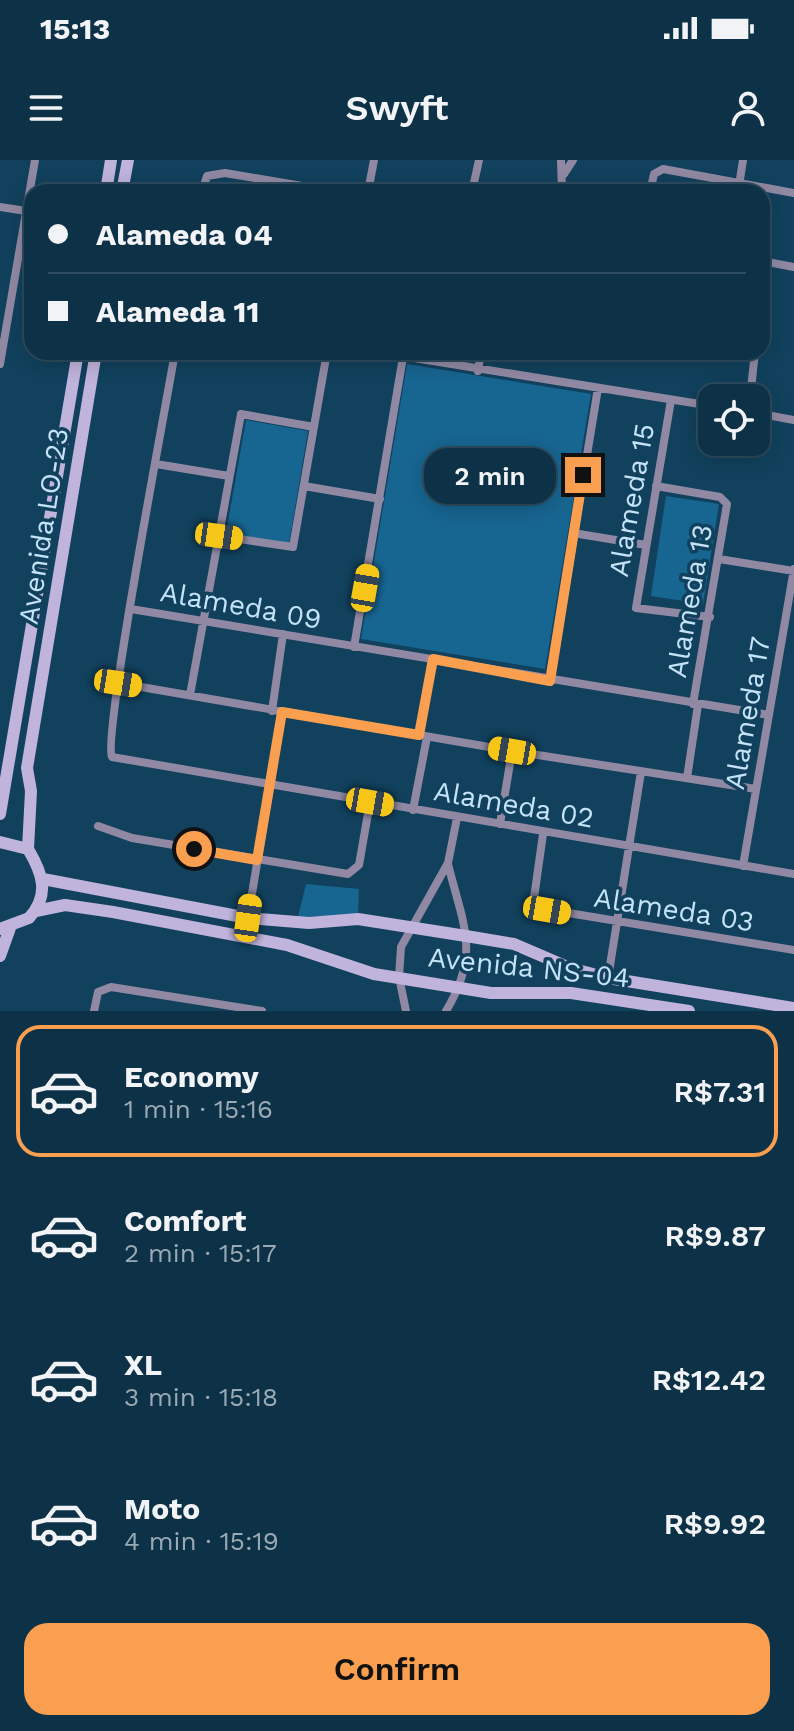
<!DOCTYPE html>
<meta charset="utf-8">
<style>
body{margin:0;font-family:"Work Sans",sans-serif;background:#16394d;color:#f1f3f6;height:100vh;display:flex;flex-direction:column;font-size:30px;white-space:nowrap}
*{box-sizing:border-box;margin:0}
p{font-size:26px;color:#9aa9b3}
.icon{flex:none;width:44px;height:44px;fill:none;stroke:currentColor;stroke-width:2;stroke-linecap:round;stroke-linejoin:round}
.map{position:relative;height:851px;overflow:hidden}
.panel{display:flex;flex-direction:column;background:#0d3146;flex:1}
.panel>*{flex:none}
.top-card{position:absolute;left:24px;top:24px;width:746px;height:176px;border-radius:24px;box-shadow:0 4px 20px #0003,0 0 0 2px #2d4c5f;display:grid;align-content:center;height:176px;padding:0 24px;background:#0d3146}
.controls{position:absolute;left:698px;top:224px;display:grid;gap:16px}
.controls a{display:grid;place-items:center;width:72px;height:72px;border-radius:16px;background:#0d3146;box-shadow:0 4px 20px #0003,0 0 0 2px #2d4c5f;font-size:40px}
.end{position:absolute;width:36px;height:36px;margin:-18px;border:10px solid #fa9f4f;background:#111;box-shadow:0 0 0 4px #111}
.from{border-radius:50%}
.bubble{position:absolute;height:56px;border-radius:24px;background:#0d3146;box-shadow:0 4px 20px #0003,0 0 0 2px #2d4c5f;font-size:26px;font-weight:600;line-height:56px;text-align:center}
.car{position:absolute;width:24px;height:48px;margin:-24px -12px;border-radius:10px;box-shadow:0 0 6px 2px #0007;background:linear-gradient(#f5c518 24%,#345 0 40%,#f5c518 0 76%,#345 0 86%,#f5c518 0)}
.top-card b{display:flex;align-items:center;gap:28px;height:76px;font-size:30px}
.top-card b+b{border-top:2px solid #2d4c5f}
.top-card i{width:20px;height:20px;background:#f1f3f6}
ul{padding:14px 0 0;list-style:none}
li{display:flex;align-items:center;gap:24px;height:132px;margin:0 16px 12px;padding:0 8px;border:4px solid transparent;border-radius:24px}
li div{flex:1}
li b{display:block;font-size:30px}
li em{font-style:normal;font-weight:600}
li.on{border-color:#fa9f4f}
li>.icon{width:72px;height:72px;stroke-width:1.5}
.primary-button{display:flex;gap:16px;margin-top:auto;padding:16px 24px}
.primary-button a{flex:1;height:92px;border-radius:24px;background:#fa9f4f;color:#111;font-size:32px;font-weight:600;line-height:92px;text-align:center}
.status{display:flex;justify-content:space-between;align-items:center;height:56px;padding:0 40px;background:#0d3146;direction:ltr}
.status svg{height:22px;fill:currentColor}
header{display:flex;justify-content:space-between;align-items:center;height:104px;padding:0 24px;background:#0d3146;font-size:36px;font-weight:600}
.map>svg:first-child{display:block}
.green{fill:#176591}
.lines{fill:none;stroke-linecap:round;stroke-linejoin:round}
.street{stroke:#9189a3;stroke-width:8}
.secondary{stroke:#c0b3dc;stroke-width:12}
.route{stroke:#fa9f4f;stroke-width:10}
.labels{text-anchor:middle;stroke-width:7;stroke-linejoin:round;paint-order:stroke}
.street-label{font-size:28px;fill:#c5e3f8;stroke:#11415d}
</style>
<div class="status"><b>15:13</b><svg viewBox="0 0 49 12"><path d="M0 12V9h3v3zM5 12V6h3v6zM10 12V3h3v9zM15 12V0h3v12zM26 1h20v11H26zM47 4h2v5h-2z"/></svg></div>
<header><svg class="icon" aria-label="menu" viewBox="0 0 24 24"><path d="M4 6h16M4 12h16M4 18h16"/></svg>Swyft<svg class="icon" aria-label="person" viewBox="0 0 24 24"><circle cx="12" cy="8" r="4"/><path d="M4 21q1-7 8-7t8 7"/></svg></header>
<div class="map">
<svg width="794" height="851" viewBox="0 0 794 851">
<rect width="100%" height="100%" fill="#11415d"/>
<path class="green" d="M407,204L591,234L545,509L361,479Z
M246,260L308,271L289,384L226,373Z
M666,336L719,344L703,444L651,436Z
M306,724L359,729L358,756L298,757Z"/>
<g class="lines">
<path class="street" d="M561,0L562,32
M564,14L573,0
M202,32L207,16L225,13L337,32
M368,32L374,0
M472,32L479,0
M650,32L654,14L663,9L794,33
M738,32L743,0
M0,47L26,51
M762,101L794,107
M175,192C167,241 102,578 112,597L794,714
M377,192L712,246
M0,204L35,0
M478,211L481,192
M750,238L755,192
M671,240L636,448L710,457
M756,253L794,260
M156,304L229,316
M304,326L380,339
M656,326L720,337L727,344L693,544
M573,373L646,385
M219,376L293,387L327,192
M719,399L794,411
M131,449L769,555
M354,487L403,197
M550,521L598,228
M118,523L512,591L756,629
M190,535L241,254L314,267
M272,551L283,474
M419,575L433,499
M687,618L698,545
M413,650L427,577
M500,664L512,591
M98,666L132,678L348,714L359,705L370,642
M543,674L534,738L538,748L794,790
M743,706L794,409
M248,758L282,552
M608,818L641,612
M94,851L98,832L111,827L262,851
M406,851L399,817L401,787L448,703L457,658
M446,851C481,793 463,765 448,704"/>
<path class="secondary" d="M106,32L111,0
M122,32L128,0
M0,654L78,192
M0,682L28,689C43,714 50,735 29,758L0,769
M28,689L31,631L27,608L96,192
M43,719L248,758L309,763L358,759L466,776L514,784L570,808L608,818L794,848
M36,751L65,745L113,752L287,785L374,814L491,833H571L689,851
M0,796L10,768"/>
</g>
<g class="lines">
<path class="route" d="M194,689L257,700L282,552L419,575L433,499L550,521L583,315"/>
</g>
<g class="labels">
<g class="street-label">
<text transform="translate(631 340) rotate(-80)" y="10">Alameda 15</text>
<text transform="translate(43 366) rotate(-81)" y="10">Avenida LO-23</text>
<text transform="translate(689 441) rotate(-80)" y="10">Alameda 13</text>
<text transform="translate(241 445) rotate(10)" y="10">Alameda 09</text>
<text transform="translate(747 553) rotate(-80)" y="10">Alameda 17</text>
<text transform="translate(514 644) rotate(10)" y="10">Alameda 02</text>
<text transform="translate(674 749) rotate(9)" y="10">Alameda 03</text>
<text transform="translate(529 807) rotate(6)" y="10">Avenida NS-04</text>
</g>
</g>
</svg>
<div class="controls">
<a><svg class="icon" aria-label="locate" viewBox="0 0 24 24"><circle cx="12" cy="12" r="6"/><path d="M12 2v4M12 18v4M2 12h4M18 12h4"/></svg></a>
</div>
<i class="end from" style="left:194px;top:689px"></i>
<i class="end" style="left:583px;top:315px"></i>
<div class="bubble" style="left:424px;top:288px;width:132px">2 min</div>
<i class="car" style="left:219px;top:376px;rotate:98deg"></i>
<i class="car" style="left:365px;top:428px;rotate:10deg"></i>
<i class="car" style="left:118px;top:523px;rotate:99deg"></i>
<i class="car" style="left:512px;top:591px;rotate:280deg"></i>
<i class="car" style="left:370px;top:642px;rotate:100deg"></i>
<i class="car" style="left:547px;top:750px;rotate:100deg"></i>
<i class="car" style="left:248px;top:758px;rotate:8deg"></i>
<div class="top-card">
<b><i class="from"></i>Alameda 04</b>
<b><i></i>Alameda 11</b>
</div>
</div>
<section class="panel">
<ul>
<li class="on"><svg class="icon" aria-label="car" viewBox="0 0 24 24"><path d="M5 17H2v-5l4-1 3-4h7l3 4 3 1v5h-3M9 17h6M6 11h13"/><circle cx="7" cy="17" r="2"/><circle cx="17" cy="17" r="2"/></svg><div><b>Economy</b><p>1 min · 15:16</p></div><em>R$7.31</em></li>
<li><svg class="icon" aria-label="car" viewBox="0 0 24 24"><path d="M5 17H2v-5l4-1 3-4h7l3 4 3 1v5h-3M9 17h6M6 11h13"/><circle cx="7" cy="17" r="2"/><circle cx="17" cy="17" r="2"/></svg><div><b>Comfort</b><p>2 min · 15:17</p></div><em>R$9.87</em></li>
<li><svg class="icon" aria-label="car" viewBox="0 0 24 24"><path d="M5 17H2v-5l4-1 3-4h7l3 4 3 1v5h-3M9 17h6M6 11h13"/><circle cx="7" cy="17" r="2"/><circle cx="17" cy="17" r="2"/></svg><div><b>XL</b><p>3 min · 15:18</p></div><em>R$12.42</em></li>
<li><svg class="icon" aria-label="car" viewBox="0 0 24 24"><path d="M5 17H2v-5l4-1 3-4h7l3 4 3 1v5h-3M9 17h6M6 11h13"/><circle cx="7" cy="17" r="2"/><circle cx="17" cy="17" r="2"/></svg><div><b>Moto</b><p>4 min · 15:19</p></div><em>R$9.92</em></li>
</ul>
<div class="primary-button"><a>Confirm</a></div>
</section>
